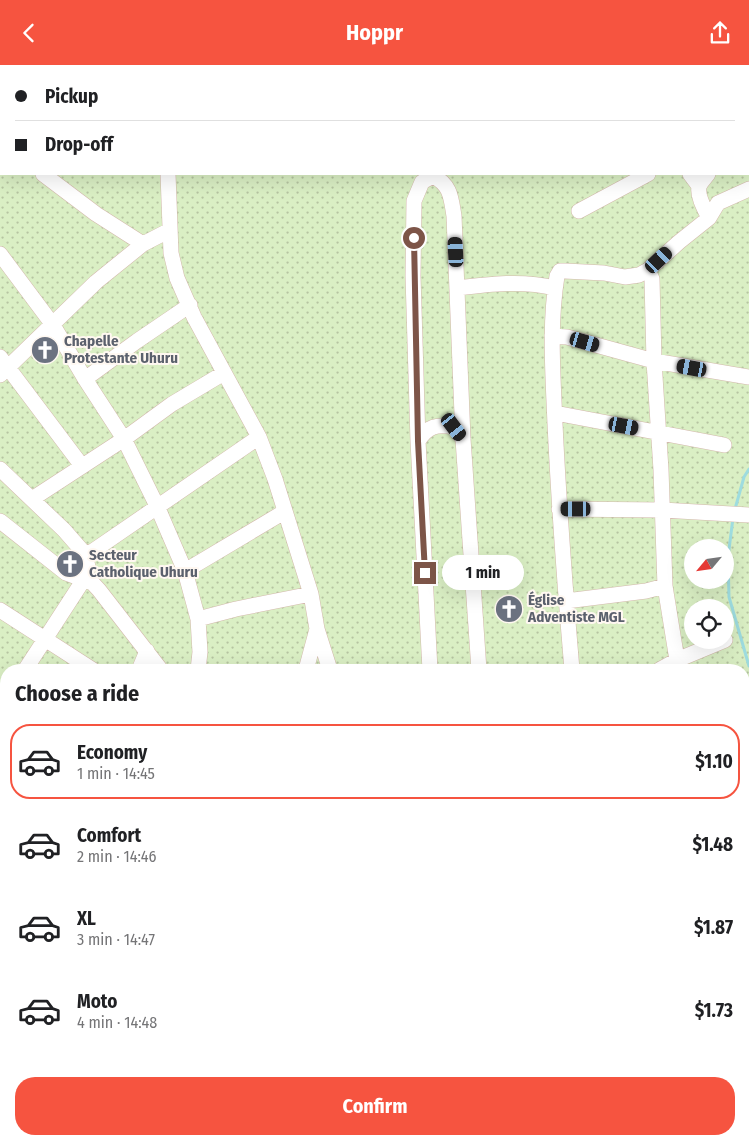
<!DOCTYPE html>
<meta charset="utf-8">
<style>
body{margin:0;font-family:"Fira Sans Condensed",sans-serif;background:#f2f2f2;color:#202124;height:100vh;display:flex;flex-direction:column;font-size:19px;white-space:nowrap}
*{box-sizing:border-box;margin:0}
p{font-size:16px;color:#757577}
.icon{flex:none;width:28px;height:28px;fill:none;stroke:currentColor;stroke-width:2;stroke-linecap:round;stroke-linejoin:round}
.map{position:relative;flex:1;overflow:hidden}
.details{position:absolute;left:0px;top:599px;width:750px;height:481px;display:flex;flex-direction:column;background:#fff;border-radius:20px 20px 0 0;box-shadow:0 5px 20px #0002}
.details>*{flex:none}
.top-card{position:absolute;left:0px;top:0px;width:750px;height:110px;box-shadow:0 5px 20px #0002;display:grid;align-content:center;height:110px;padding:0 15px;background:#fff}
.needle{width:32px;rotate:241deg}
.controls{position:absolute;left:684px;top:474px;display:grid;gap:10px}
.controls a{display:grid;place-items:center;width:50px;height:50px;border-radius:50%;background:#fff;box-shadow:0 5px 20px #0002;font-size:25px}
.end{position:absolute;width:22px;height:22px;margin:-11px;border:6px solid #7d5548;background:#fff;box-shadow:0 0 0 2px #fff}
.from{border-radius:50%}
.bubble{position:absolute;height:35px;border-radius:18px;background:#fff;box-shadow:0 5px 20px #0002;font-size:16px;font-weight:700;line-height:35px;text-align:center}
.car{position:absolute;width:15px;height:30px;margin:-15px -8px;border-radius:6px;box-shadow:0 0 4px 1px #0007;background:linear-gradient(#222 24%,#8ab4d8 0 40%,#222 0 76%,#8ab4d8 0 86%,#222 0)}
.top-card b{display:flex;align-items:center;gap:18px;height:48px;font-size:19px}
.top-card b+b{border-top:1px solid #e0e0e0}
.top-card i{width:12px;height:12px;background:#202124}
ul{padding:0;list-style:none}
li{display:flex;align-items:center;gap:15px;height:75px;margin:0 10px 8px;padding:0 5px;border:2px solid transparent;border-radius:20px}
li div{flex:1}
li b{display:block;font-size:19px}
li em{font-style:normal;font-weight:700}
li.selected{border-color:#f65440}
li>.icon{width:45px;height:45px;stroke-width:1.5}
h2{padding:0 15px;font-size:22px;line-height:60px}
.cta{display:flex;gap:10px;margin-top:auto;padding:10px 15px}
.cta a{flex:1;height:58px;border-radius:20px;background:#f65440;color:#fff;font-size:20px;font-weight:700;line-height:58px;text-align:center}
header{display:flex;justify-content:space-between;align-items:center;height:65px;padding:0 15px;background:#f65440;color:#fff;font-size:22px;font-weight:700}
.map>svg:first-child{display:block}
.park{fill:url(#park-dots);fill-rule:evenodd}
.lines{fill:none;stroke-linecap:round;stroke-linejoin:round}
.stream{stroke:#9edcdf;stroke-width:3}
.minor-casing{stroke:#d3b9ac;stroke-width:16}
.minor{stroke:#fff;stroke-width:15}
.route{stroke:#7d5548;stroke-width:6}
.labels{text-anchor:middle;stroke-width:4;stroke-linejoin:round;paint-order:stroke}
.worship-label{font-size:15px;font-weight:bold;fill:#5b616d;stroke:#fff8f1;text-anchor:start}
</style>
<header><svg class="icon" aria-label="back" viewBox="0 0 24 24"><path d="M15 5l-7 7 7 7"/></svg>Hoppr<svg class="icon" aria-label="share" viewBox="0 0 24 24"><path d="M12 15V3M7 8l5-5 5 5M5 13v7h14v-7"/></svg></header>
<div class="map">
<svg width="749" height="1079" viewBox="0 0 749 1079">
<defs>
<pattern id="park-dots" width="8" height="8" patternUnits="userSpaceOnUse" patternTransform="scale(1.25)"><rect width="8" height="8" fill="#daefc4"/><path d="M2 2h.1M6 6h.1" fill="none" stroke="#b6c4a1" stroke-width="1.8" stroke-linecap="round"/></pattern>
</defs>
<rect width="100%" height="100%" fill="#fff3e8"/>
<path class="park" d="M0,0H749V1079H0ZM1,1H749V109H1ZM692,482H725V515H692ZM692,542H725V575H692ZM6,605H744V1074H6Z"/>
<g class="lines">
<path class="stream" d="M735,444L744,412L749,404
M733,453L728,492L729,532L749,601"/>
<defs>
<path id="minor" d="M607,0L608,1
M705,0L706,1
M185,1V0
M420,1V0
M0,62L1,63
M0,98L1,97
M43,109L96,149L143,179
M168,109L171,188L177,213L194,252L259,372L275,414L311,529L317,564L330,605
M690,109L699,121
M708,109C705,113 700,118 699,122C697,131 705,145 709,153
M579,146L648,109
M0,189L53,260L85,314L124,374L157,441L185,506L198,554L200,587L198,605
M648,205L652,214L654,296L661,405L665,521L677,595L681,605
M458,223C490,219 523,215 555,223
M552,271L567,272L654,296L749,312
M0,292L82,401
M0,310L96,217L143,179L170,165
M85,314L137,276L190,240
M555,348L724,380
M418,376C428,361 436,359 454,362L463,374
M0,404L64,465L85,489
M32,434L124,374L172,339L224,308
M559,444L662,445L749,450
M0,456L66,508L74,511H86L99,525L161,605
M185,506L284,447
M566,536L646,526L665,521
M0,545L93,605
M198,554L236,544L311,529
M25,605L86,511L88,502L85,489L93,486L259,372
M139,605L147,586
M306,605L317,564
M430,605L418,376L413,211L414,136L422,117L433,111C451,120 451,133 454,151L463,374L479,605
M572,605C565,523 559,441 555,359C553,309 549,260 557,211L560,206H565L604,208L625,212L639,210L648,205L679,177L709,153L718,138L749,124
M659,605L677,595L725,575
M0,643L6,635
M744,657L749,656
M0,743H6
M744,743L749,741
M744,753L749,769
M0,754L6,758
M744,827L749,824
M0,886H6
M744,911L749,908
M0,958L6,954
M744,1008L749,1018
M0,1012L6,1013
M475,1074L512,1079
M65,1079L66,1074
M288,1079L290,1074
M358,1079L360,1074
M421,1079L423,1074"/>
</defs>
<use href="#minor" class="minor-casing"/>
<use href="#minor" class="minor"/>
</g>
<g class="lines">
<path class="route" d="M414,173L418,376L425,508"/>
</g>
<defs>
<symbol id="church-disc" viewBox="-11 -11 22 22"><circle r="9.5" fill="#6b7280" stroke="#fff8f1"/><path d="M-1.2-6h2.4v3.5h3.3v2.4h-3.3V6h-2.4V-.1h-3.3v-2.4h3.3Z" fill="#fff"/></symbol>
</defs>
<g fill-rule="evenodd">
<use href="#church-disc" x="29" y="269" width="32" height="32"/>
<use href="#church-disc" x="54" y="483" width="32" height="32"/>
<use href="#church-disc" x="493" y="528" width="32" height="32"/>
</g>
<g class="labels">
<g class="worship-label">
<text x="64" y="281">Chapelle<tspan x="64" dy="17">Protestante Uhuru</tspan></text>
<text x="89" y="495">Secteur<tspan x="89" dy="17">Catholique Uhuru</tspan></text>
<text x="528" y="540">Église<tspan x="528" dy="17">Adventiste MGL</tspan></text>
</g>
</g>
</svg>
<div class="controls">
<a><svg class="needle" viewBox="-14 -14 28 28"><path d="M0-13l5 13h-10z" fill="#e53935"/><path d="M0 13l5-13h-10z" fill="#757577"/></svg></a>
<a><svg class="icon" aria-label="locate" viewBox="0 0 24 24"><circle cx="12" cy="12" r="6"/><path d="M12 2v4M12 18v4M2 12h4M18 12h4"/></svg></a>
</div>
<i class="end from" style="left:414px;top:173px"></i>
<i class="end" style="left:425px;top:508px"></i>
<div class="bubble" style="left:442px;top:490px;width:82px">1 min</div>
<i class="car" style="left:456px;top:187px;rotate:357deg"></i>
<i class="car" style="left:659px;top:195px;rotate:47deg"></i>
<i class="car" style="left:585px;top:277px;rotate:106deg"></i>
<i class="car" style="left:692px;top:303px;rotate:280deg"></i>
<i class="car" style="left:624px;top:361px;rotate:101deg"></i>
<i class="car" style="left:454px;top:362px;rotate:143deg"></i>
<i class="car" style="left:576px;top:444px;rotate:270deg"></i>
<div class="top-card">
<b><i class="from"></i>Pickup</b>
<b><i></i>Drop-off</b>
</div>
<section class="details">
<h2>Choose a ride</h2>
<ul>
<li class="selected"><svg class="icon" aria-label="car" viewBox="0 0 24 24"><path d="M5 17H2v-5l4-1 3-4h7l3 4 3 1v5h-3M9 17h6M6 11h13"/><circle cx="7" cy="17" r="2"/><circle cx="17" cy="17" r="2"/></svg><div><b>Economy</b><p>1 min · 14:45</p></div><em>$1.10</em></li>
<li><svg class="icon" aria-label="car" viewBox="0 0 24 24"><path d="M5 17H2v-5l4-1 3-4h7l3 4 3 1v5h-3M9 17h6M6 11h13"/><circle cx="7" cy="17" r="2"/><circle cx="17" cy="17" r="2"/></svg><div><b>Comfort</b><p>2 min · 14:46</p></div><em>$1.48</em></li>
<li><svg class="icon" aria-label="car" viewBox="0 0 24 24"><path d="M5 17H2v-5l4-1 3-4h7l3 4 3 1v5h-3M9 17h6M6 11h13"/><circle cx="7" cy="17" r="2"/><circle cx="17" cy="17" r="2"/></svg><div><b>XL</b><p>3 min · 14:47</p></div><em>$1.87</em></li>
<li><svg class="icon" aria-label="car" viewBox="0 0 24 24"><path d="M5 17H2v-5l4-1 3-4h7l3 4 3 1v5h-3M9 17h6M6 11h13"/><circle cx="7" cy="17" r="2"/><circle cx="17" cy="17" r="2"/></svg><div><b>Moto</b><p>4 min · 14:48</p></div><em>$1.73</em></li>
</ul>
<div class="cta"><a>Confirm</a></div>
</section>
</div>
